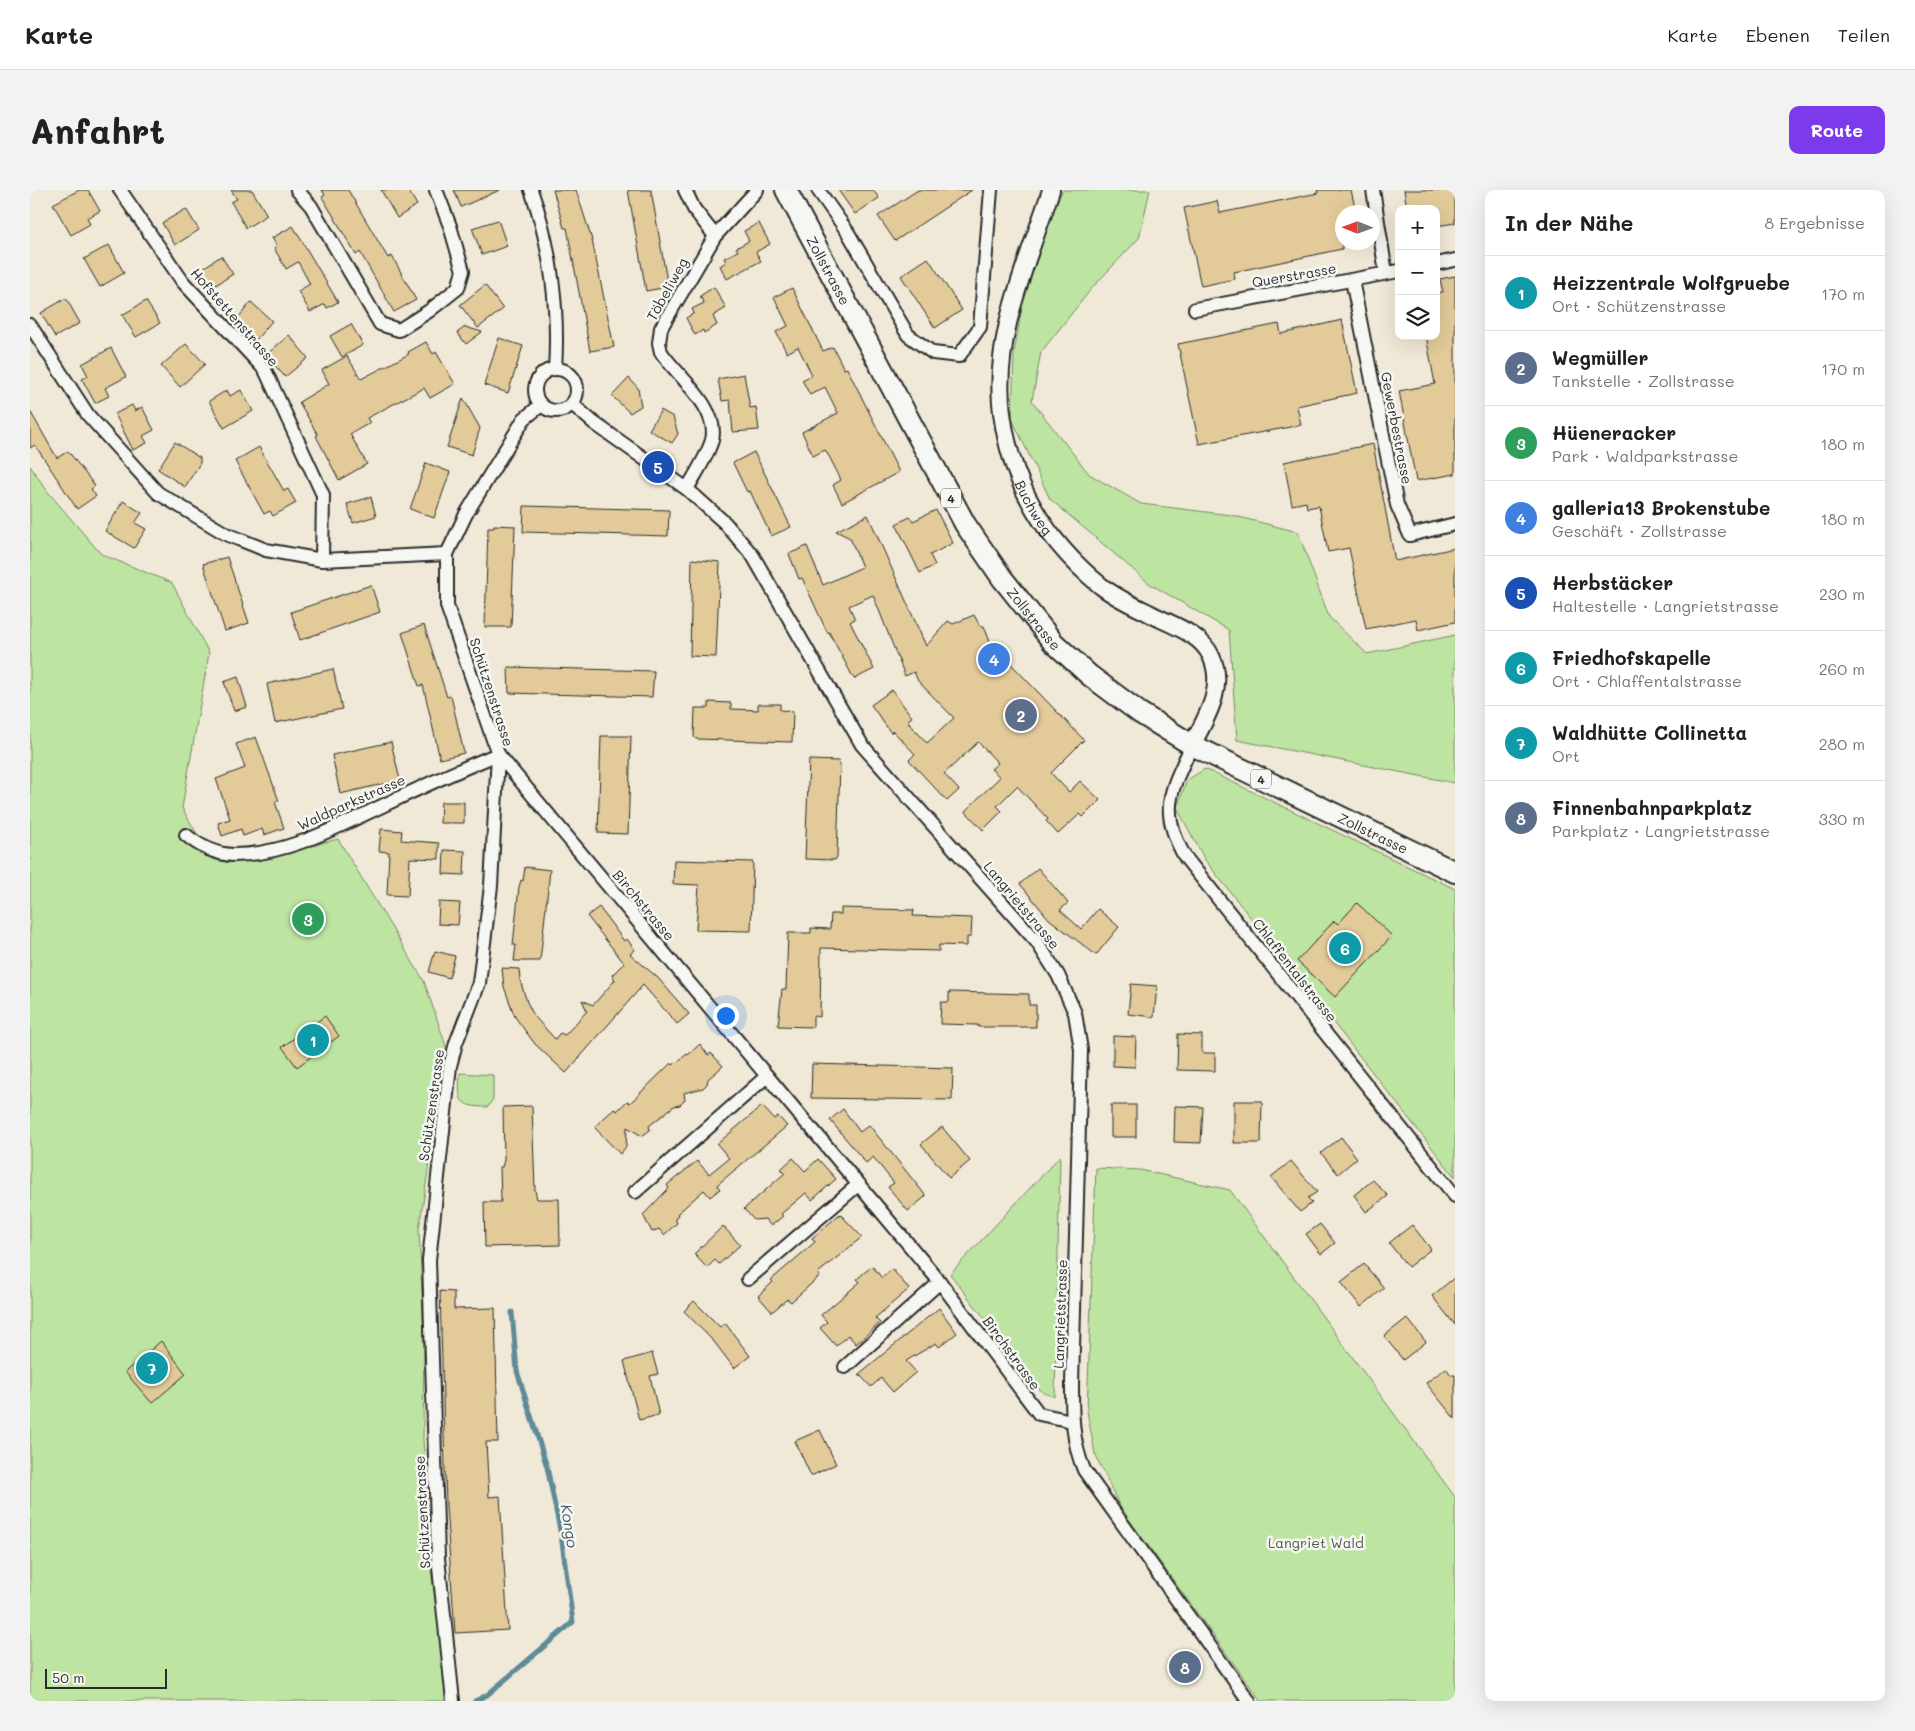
<!DOCTYPE html>
<html lang="de">
<head>
<meta charset="utf-8">
<style>
  :root { --surface:#fff; --page:#f2f2f2; --text:#202124; --muted:#757577; --line:#e0e0e0; --accent:#7c3aed }
  body { margin:0; font-family:Mali,sans-serif; background:var(--page); color:var(--text) }
  .controls { position:absolute; right:15px; top:15px; display:grid; overflow:hidden; border-radius:10px; box-shadow:0 5px 20px #0002 }
  .controls button { width:45px; height:45px; display:grid; place-items:center; padding:0; border:0; border-bottom:1px solid var(--line); background:var(--surface); color:var(--text); font:25px sans-serif }
  .compass { position:absolute; left:1305px; top:15px; width:45px; height:45px; border-radius:50%; background:var(--surface); box-shadow:0 5px 20px #0002; rotate:271deg }
  .scale { position:absolute; left:15px; bottom:12px; width:122px; box-sizing:border-box; padding-left:5px; border:2px solid #2b2b2b; border-top:0; font-size:14px; line-height:18px; white-space:nowrap; color:#2b2b2b; -webkit-text-stroke:4px #f6f6f2; paint-order:stroke }
  .you { position:absolute; left:695px; top:825px; width:18px; height:18px; margin:-12px; border:4px solid #fff; border-radius:50%; background:#1a73e8; box-shadow:0 0 0 8px #1a73e833 }
  .badge { display:grid; place-items:center; width:32px; height:32px; border-radius:50%; background:var(--accent); color:#fff; font-size:16px; font-weight:700 }
  .pin { position:absolute; translate:-50% -50%; border:2px solid #fff; box-shadow:0 1px 5px #0006 }
  .list { margin:0; padding:0; list-style:none }
  h2 { display:flex; justify-content:space-between; align-items:center; height:65px; margin:0; padding:0 20px; font-size:21px }
  h2 small { font-size:16px; font-weight:400; color:var(--muted) }
  .list li { display:grid; grid-template-columns:32px 1fr auto; gap:15px; align-items:center; box-sizing:border-box; height:75px; padding:0 20px; border-top:1px solid var(--line) }
  .list b { display:block; font-size:19px; white-space:nowrap }
  .list p { margin:0; font-size:16px; white-space:nowrap; color:var(--muted) }
  .list em { font-size:16px; font-style:normal; color:var(--muted) }
  .icon { flex:none; width:28px; height:28px; fill:none; stroke:currentColor; stroke-width:2; stroke-linecap:round; stroke-linejoin:round }
  .map { position:relative; flex:none; width:1425px; height:1511px; overflow:hidden; border-radius:10px }
  header { display:flex; align-items:center; gap:30px; box-sizing:border-box; height:70px; padding:0 25px; background:var(--surface); border-bottom:1px solid var(--line) }
  header strong { font-size:24px }
  nav { display:flex; gap:28px; margin-inline-start:auto; font-size:18px }
  .intro { display:flex; align-items:center; justify-content:space-between; box-sizing:border-box; height:120px; padding:0 30px }
  h1 { margin:0; font-size:35px }
  .button { padding:12px 22px; border-radius:10px; background:var(--accent); color:#fff; font-size:18px; font-weight:700 }
  main { display:flex; gap:30px; padding:0 30px }
  aside { flex:1; background:var(--surface); border-radius:10px; box-shadow:0 5px 20px #0002 }
  .map>svg:first-child { display:block }
  .green { fill:#bde5a1; stroke:#748866 }
  .lines { fill:none; stroke-linecap:round; stroke-linejoin:round }
  .stream { stroke:#5e8a98; stroke-width:5 }
  .building { fill:#e2ca99; stroke:#2b2b2b }
  .minor-casing { stroke:#2b2b2b; stroke-width:16 }
  .tertiary-casing { stroke:#2b2b2b; stroke-width:20 }
  .primary-casing { stroke:#2b2b2b; stroke-width:24 }
  .minor { stroke:#f6f6f2; stroke-width:12 }
  .tertiary { stroke:#f6f6f2; stroke-width:16 }
  .primary { stroke:#f6f6f2; stroke-width:20 }
  .labels { text-anchor:middle; dominant-baseline:central; stroke-width:5; stroke-linejoin:round; paint-order:stroke }
  .shield { fill:#f6f6f2; stroke:#686867; stroke-width:1 }
  .shield-label { font-size:12px; font-weight:bold; fill:#2b2b2b }
  .street-label { font-size:14px; fill:#2b2b2b; stroke:#f6f6f2 }
  .park-label { font-size:14px; fill:#505a48; stroke:#f6f6f2 }
  .water-label { font-size:15px; font-style:italic; fill:#445b62; stroke:#f6f6f2 }
</style>
</head>
<body>
<header>
<strong>Karte</strong>
<nav><a>Karte</a><a>Ebenen</a><a>Teilen</a></nav>
</header>
<div class="intro"><h1>Anfahrt</h1><a class="button">Route</a></div>
<main>
<div class="map">
<svg width="1425" height="1511" viewBox="0 0 1425 1511">
  <rect width="100%" height="100%" fill="#f0e9d7"/>
  <filter id="ink" filterUnits="userSpaceOnUse"><feTurbulence type="fractalNoise" baseFrequency=".02" numOctaves="2"/><feDisplacementMap in="SourceGraphic" scale="10" xChannelSelector="R" yChannelSelector="G"/><feConvolveMatrix kernelMatrix="1 2 1 2 8 2 1 2 1" color-interpolation-filters="sRGB"/></filter>
  <g filter="url(#ink)">
    <g class="green">
      <polygon points="1033,0 1120,0 1109,48 1062,98 1011,162 1002,211 1059,284 1111,314 1201,325 1268,342 1299,427 1337,464 1425,445 1425,593 1207,550 1199,440 1120,394 1020,309 982,229 984,164 998,81 1011,42"/>
      <polygon points="0,276 18,302 71,364 142,393 179,463 152,618 181,668 227,670 308,649 394,791 417,859 389,1039 394,1148 393,1249 402,1387 419,1511 0,1511"/>
      <polygon points="1175,579 1425,699 1425,987 1175,670 1147,618 1157,590"/>
      <path d="M430 883 463 885V909L458 917C428 917 428 911 430 883Z"/>
      <polygon points="1030,966 1025,1207 1012,1202 920,1084"/>
      <polygon points="1066,978 1110,980 1200,1000 1425,1307 1425,1511 1231,1511 1090,1317 1065,1264 1057,1221"/>
    </g>
    <g class="lines">
      <polyline class="stream" points="445,1511 457,1505 543,1432 531,1345 517,1277 487,1181 482,1122"/>
    </g>
    <g class="building">
      <polygon points="49,0 58,0 70,21 57,28 60,34 41,45 23,14"/>
      <polygon points="201,0 222,0 237,25 216,38 201,12 207,9"/>
      <polygon points="292,0 318,0 358,68 362,66 386,110 364,122 330,62 326,65 304,27 292,7 295,5"/>
      <polygon points="351,0 378,0 387,15 367,28"/>
      <polygon points="424,0 470,0 431,17"/>
      <polygon points="523,0 546,0 562,50 584,157 560,161 537,38 534,38"/>
      <polygon points="598,0 621,0 638,97 616,101"/>
      <polygon points="808,0 843,0 849,8 825,24"/>
      <polygon points="888,0 942,0 865,51 848,26"/>
      <polygon points="1287,0 1321,0 1326,22 1312,22 1312,59 1204,82 1205,89 1171,96 1154,18 1187,11 1190,23 1288,3"/>
      <polygon points="1374,0 1425,0 1425,33 1406,36 1406,19 1377,19"/>
      <polygon points="156,19 169,40 145,55 132,33"/>
      <polygon points="468,30 477,56 452,65 442,38"/>
      <polygon points="729,33 740,54 726,62 731,71 697,89 690,76 696,72 694,68 708,61 706,58 719,51 714,41"/>
      <polygon points="263,36 308,112 297,118 295,114 280,122 268,101 280,94 268,72 256,79 244,58 247,56 242,48"/>
      <polygon points="79,55 94,83 70,97 54,69"/>
      <polygon points="191,66 203,84 178,100 167,82"/>
      <polygon points="898,68 932,120 905,138 871,86"/>
      <polygon points="1425,86 1425,284 1386,291 1369,201 1405,194 1396,146 1406,146 1406,103 1413,102 1410,89"/>
      <polygon points="455,95 473,119 448,138 430,115"/>
      <polygon points="684,97 696,118 683,126 687,135 674,143 673,140 665,145 656,128 664,123 662,119 674,113 670,106"/>
      <polygon points="762,98 793,161 803,157 814,179 817,178 869,282 812,313 803,295 811,290 800,268 795,260 783,266 772,242 808,223 795,197 780,205 772,190 782,185 768,157 757,163 746,142 758,136 744,107"/>
      <polygon points="36,108 50,133 25,147 11,123"/>
      <polygon points="116,111 130,133 106,147 92,125"/>
      <polygon points="221,112 242,131 225,151 204,133"/>
      <polygon points="1312,130 1327,203 1267,216 1271,235 1169,254 1148,154 1249,134 1251,144"/>
      <polygon points="321,134 333,155 312,167 300,146"/>
      <polygon points="435,137 452,142 436,154 427,143"/>
      <polygon points="259,145 278,168 255,187 236,165"/>
      <polygon points="469,148 493,156 478,203 454,195"/>
      <polygon points="396,152 403,164 406,162 425,194 400,208 394,198 337,228 340,233 320,244 337,274 309,290 286,246 288,245 269,212 299,194 292,180 317,166 331,189 379,164 378,162"/>
      <polygon points="156,154 175,174 150,197 131,176"/>
      <polygon points="81,158 96,187 75,198 79,206 65,213 52,189 58,186 52,174"/>
      <polygon points="714,184 720,218 726,217 729,240 703,242 700,210 692,211 688,189"/>
      <polygon points="599,188 608,198 611,216 600,223 582,206"/>
      <polygon points="197,200 200,206 211,200 223,221 194,238 179,211"/>
      <polygon points="433,208 450,238 442,265 417,257"/>
      <polygon points="102,215 105,221 112,217 124,240 113,246 117,253 103,260 85,224"/>
      <polygon points="631,220 643,227 648,244 642,253 619,240"/>
      <polygon points="0,221 27,268 38,261 65,296 61,299 66,306 47,319 5,255 0,258"/>
      <polygon points="145,252 170,268 170,273 155,297 128,279"/>
      <polygon points="1343,254 1365,371 1425,358 1425,432 1388,440 1386,429 1336,439 1319,358 1298,362 1289,316 1277,318 1276,312 1262,315 1254,272"/>
      <polygon points="229,257 254,301 258,299 266,313 243,326 240,321 234,324 205,271"/>
      <polygon points="724,262 761,337 741,346 720,301 717,302 703,273"/>
      <polygon points="396,273 420,282 404,328 380,319"/>
      <polygon points="341,307 346,326 323,333 317,314"/>
      <polygon points="93,311 112,323 105,333 116,339 104,358 75,341"/>
      <polygon points="494,316 639,320 638,346 493,342"/>
      <polygon points="906,320 923,353 900,365 905,375 890,383 866,334 880,327 883,331"/>
      <polygon points="838,325 896,456 918,431 923,434 944,425 950,436 954,436 960,452 1054,550 1021,583 1039,602 1050,591 1070,610 1053,627 1050,624 1028,644 1016,631 1018,629 987,596 967,616 972,621 953,640 935,621 970,587 961,579 968,573 948,552 914,584 929,600 917,611 879,570 885,564 863,541 861,543 841,515 862,500 882,527 877,531 897,553 924,528 888,491 884,482 875,486 843,405 819,416 825,429 820,432 844,479 824,489 799,442 797,442 772,388 769,389 759,364 777,356 793,395 832,377 820,348 806,341"/>
      <polygon points="464,335 485,336 481,437 455,437 458,338 464,338"/>
      <polygon points="197,367 219,433 195,441 173,374"/>
      <polygon points="662,369 690,372 686,467 660,466"/>
      <polygon points="341,395 350,422 270,450 261,422"/>
      <polygon points="394,435 417,507 421,506 434,563 410,569 393,495 389,496 372,443"/>
      <polygon points="478,477 624,481 622,507 479,503"/>
      <polygon points="303,479 312,519 245,533 237,494"/>
      <polygon points="208,487 217,517 204,521 194,492"/>
      <polygon points="679,512 701,513 701,519 728,520 728,514 750,514 750,520 763,521 762,552 666,549 664,547 665,518 679,518"/>
      <polygon points="571,546 601,546 598,644 568,643"/>
      <polygon points="226,547 249,611 245,612 254,638 234,645 232,639 213,646 211,639 192,646 188,633 200,629 186,589 215,578 206,554"/>
      <polygon points="361,552 370,590 310,604 302,565"/>
      <polygon points="779,570 809,571 810,574 807,667 805,670 775,669"/>
      <polygon points="411,612 434,612 434,633 410,633"/>
      <polygon points="351,639 372,641 371,650 409,653 409,669 380,668 378,706 357,705 359,662 349,661"/>
      <polygon points="414,660 435,661 434,685 413,684"/>
      <polygon points="644,670 723,672 721,741 666,740 669,695 643,694"/>
      <polygon points="495,677 520,680 510,771 484,771 486,755 483,755 489,697 491,690 493,691"/>
      <polygon points="1008,678 1038,713 1030,720 1051,739 1068,719 1089,737 1066,765 1019,729 990,694"/>
      <polygon points="409,712 430,713 428,735 408,734"/>
      <polygon points="1327,713 1362,746 1305,807 1267,771 1304,731 1308,734"/>
      <polygon points="569,717 594,751 597,749 605,760 600,764 628,788 659,824 647,834 613,795 536,883 505,854 485,827 474,797 472,778 489,779 490,790 497,812 504,826 525,849 530,843 535,845 557,821 552,810 563,815 585,790 582,785 594,773 557,726"/>
      <polygon points="811,718 884,720 883,726 942,728 941,747 937,747 937,756 909,755 909,761 791,758 790,827 783,826 783,837 748,836 752,799 756,799 758,743 781,743 781,738 800,739 801,724 811,724"/>
      <polygon points="405,761 425,766 419,788 399,782"/>
      <polygon points="1101,794 1127,796 1124,827 1098,824"/>
      <polygon points="919,802 999,804 999,815 1006,815 1006,837 948,837 948,835 910,834 911,812 919,812"/>
      <polygon points="295,826 309,846 267,877 252,857"/>
      <polygon points="1148,844 1172,845 1172,863 1185,863 1185,881 1147,880"/>
      <polygon points="1083,846 1106,847 1105,877 1083,876"/>
      <polygon points="670,854 678,865 681,863 693,876 678,889 677,894 673,898 654,903 655,910 650,915 644,916 619,936 620,940 612,946 597,937 596,957 590,964 564,937 584,919 587,921 597,911 600,913 641,873 643,875 657,864 658,865"/>
      <polygon points="782,874 923,878 922,910 781,908"/>
      <polygon points="1204,911 1232,911 1231,953 1204,953"/>
      <rect x="1081" y="915" width="25" height="32"/>
      <polygon points="502,916 505,1000 507,1009 529,1009 530,1055 455,1057 454,1012 471,1012 470,977 472,977 474,970 473,917"/>
      <polygon points="732,916 744,929 748,926 757,936 687,995 690,999 680,1007 674,1000 647,1024 648,1025 645,1029 647,1033 634,1045 629,1039 622,1042 613,1025 639,998 637,995 667,971 679,984 699,968 687,954"/>
      <polygon points="1145,916 1173,917 1171,953 1144,952"/>
      <polygon points="813,919 830,942 839,935 896,1006 878,1021 858,997 864,993 843,967 836,973 800,930"/>
      <polygon points="912,937 940,971 919,988 891,954"/>
      <polygon points="1311,947 1327,968 1308,984 1291,963"/>
      <polygon points="763,968 775,981 788,969 806,989 782,1010 776,1003 751,1024 753,1026 741,1036 735,1029 724,1030 714,1019 755,983 751,979"/>
      <polygon points="1261,971 1287,1002 1278,1008 1282,1013 1270,1022 1241,987"/>
      <polygon points="1343,990 1358,1006 1336,1022 1324,1005"/>
      <polygon points="810,1024 832,1047 788,1083 790,1086 761,1112 757,1109 742,1122 728,1106 743,1092 741,1090 785,1052 782,1048"/>
      <polygon points="1290,1034 1305,1053 1291,1064 1276,1044"/>
      <polygon points="1382,1035 1401,1059 1378,1077 1359,1053"/>
      <polygon points="693,1036 710,1055 689,1074 685,1070 677,1078 664,1064"/>
      <polygon points="1334,1074 1354,1098 1331,1117 1311,1092"/>
      <polygon points="842,1076 852,1088 862,1079 879,1099 845,1128 850,1133 826,1154 818,1145 806,1156 790,1138 797,1132 791,1125 830,1092 827,1089"/>
      <polygon points="1425,1087 1425,1135 1402,1106"/>
      <polygon points="410,1101 424,1102 424,1119 465,1118 468,1252 456,1252 459,1307 470,1306 478,1440 425,1443 416,1316"/>
      <polygon points="664,1111 690,1137 695,1133 720,1166 704,1178 685,1153 654,1121"/>
      <polygon points="909,1118 927,1143 909,1157 906,1153 876,1171 886,1182 863,1202 851,1188 841,1197 829,1184"/>
      <polygon points="1377,1128 1396,1152 1373,1170 1354,1146"/>
      <polygon points="131,1151 156,1184 122,1213 95,1182"/>
      <polygon points="622,1163 628,1184 620,1186 629,1225 609,1230 594,1171"/>
      <polygon points="1416,1178 1421,1185 1425,1185 1425,1229 1396,1193"/>
      <polygon points="790,1240 806,1274 781,1286 765,1251"/>
    </g>
    <g class="lines">
      <g class="minor-casing">
        <g id="minor">
          <polyline points="267,0 281,16 350,134 369,140 399,121 428,98 433,81 420,36 406,0"/>
          <path d="M501 0C521 55 529 120 525 179"/>
          <polyline points="655,0 664,19 685,46"/>
          <polyline points="788,0 817,41 878,145 903,163 929,166 950,137 961,0"/>
          <polyline points="1343,0 1356,83"/>
          <polyline points="1406,74 1425,70"/>
          <polyline points="1322,90 1367,315 1380,345 1425,334"/>
          <polyline points="1165,119 1369,81"/>
          <polyline points="0,135 58,225 128,303 196,344 236,360 292,370 293,305 235,180 153,92 90,0"/>
          <circle cx="526" cy="200" r="21"/>
          <path d="M542 214 564 233 657 299 695 333 723 366 832 555 1007 752 1028 785 1045 823 1051 860 1042 1194C1042 1224 1042 1252 1054 1280L1219 1511"/>
          <path d="M657 299C666 283 677 267 682 250 690 218 646 185 631 162L629 153 631 138 685 46 727 0"/>
          <polyline points="292,370 417,364"/>
          <path d="M1162 555C1141 600 1128 620 1155 667L1425 1006"/>
          <polyline points="468,564 778,935"/>
          <path d="M156 645C169 656 187 665 204 665 257 665 307 637 354 615 391 597 429 580 468 564"/>
          <polyline points="783,940 910,1092 1009,1224 1042,1231"/>
          <polyline points="605,1002 737,886"/>
          <polyline points="718,1089 829,994"/>
          <polyline points="815,1177 910,1092"/>
          <polyline points="423,1511 408,1368 399,1070 420,876 426,853 449,793 461,696 468,564 417,416 417,364 436,324 494,229 511,215"/>
        </g>
      </g>
      <g class="tertiary-casing">
        <g id="tertiary">
          <path id="s1" d="M1021 0C998 72 962 146 972 223 981 295 1016 351 1071 396 1084 406 1102 415 1117 422 1138 434 1170 442 1181 466 1196 497 1176 528 1162 555"/>
        </g>
      </g>
      <g class="primary-casing">
        <g id="primary">
          <path id="s2" d="M756 0 935 334 972 388 1023 452 1059 485 1110 523 1162 555 1425 682"/>
        </g>
      </g>
      <use href="#minor" class="minor"/>
      <use href="#tertiary" class="tertiary"/>
      <use href="#primary" class="primary"/>
    </g>
  </g>
  <g class="labels">
    <g class="shield">
      <rect x="911" y="298.5" width="20" height="19" rx="4"/>
      <rect x="1221" y="579.5" width="20" height="19" rx="4"/>
    </g>
    <g class="shield-label">
      <text x="921" y="308">4</text>
      <text x="1231" y="589">4</text>
    </g>
    <g class="street-label">
      <text stroke="none"><textPath href="#s2" startOffset="91">Zollstrasse</textPath></text>
      <text transform="translate(1264 85) rotate(-10)">Querstrasse</text>
      <text transform="translate(637 99) rotate(-61)">Töbeliweg</text>
      <text transform="translate(205 127) rotate(49)">Hofstettenstrasse</text>
      <text transform="translate(1367 238) rotate(79)">Gewerbestrasse</text>
      <text stroke="none"><textPath href="#s1" startOffset="331">Buchweg</textPath></text>
      <text stroke="none"><textPath href="#s2" startOffset="496">Zollstrasse</textPath></text>
      <text transform="translate(462 502) rotate(72)">Schützenstrasse</text>
      <text transform="translate(321 612) rotate(-24)">Waldparkstrasse</text>
      <text stroke="none"><textPath href="#s2" startOffset="901">Zollstrasse</textPath></text>
      <text transform="translate(614 715) rotate(50)">Birchstrasse</text>
      <text transform="translate(992 715) rotate(50)">Langrietstrasse</text>
      <text transform="translate(1265 780) rotate(52)">Chlaffentalstrasse</text>
      <text transform="translate(401 915) rotate(-82)">Schützenstrasse</text>
      <text transform="translate(1030 1124) rotate(-88)">Langrietstrasse</text>
      <text transform="translate(982 1163) rotate(54)">Birchstrasse</text>
      <text transform="translate(392 1322) rotate(-93)">Schützenstrasse</text>
    </g>
    <g class="park-label">
      <text x="1286" y="1352">Langriet Wald</text>
    </g>
    <g class="water-label">
      <text transform="translate(540 1336) rotate(81)">Kongo</text>
    </g>
  </g>
</svg>
<div class="controls">
<button>+</button>
<button>−</button>
<button><svg class="icon" aria-label="layers" viewBox="0 0 24 24"><path d="M12 4l9 5-9 5-9-5zM3 14l9 5 9-5"/></svg></button>
</div>
<svg class="compass" viewBox="-18 -18 36 36"><path d="M0-13l5 13h-10z" fill="#e53935"/><path d="M0 13l5-13h-10z" fill="#757577"/></svg>
<div class="scale">50 m</div>
<div class="you"></div>
<div class="pin badge" style="left:283px;top:850px;background:#0f9aa8">1</div>
<div class="pin badge" style="left:991px;top:525px;background:#5c6f8a">2</div>
<div class="pin badge" style="left:278px;top:729px;background:#2e9e5b">3</div>
<div class="pin badge" style="left:964px;top:469px;background:#3f7fe0">4</div>
<div class="pin badge" style="left:628px;top:277px;background:#1a4fb4">5</div>
<div class="pin badge" style="left:1315px;top:758px;background:#0f9aa8">6</div>
<div class="pin badge" style="left:122px;top:1178px;background:#0f9aa8">7</div>
<div class="pin badge" style="left:1155px;top:1477px;background:#5c6f8a">8</div>
</div>
<aside>
<h2>In der Nähe<small>8 Ergebnisse</small></h2>
<ul class="list">
<li><span class="badge" style="background:#0f9aa8">1</span><div><b>Heizzentrale Wolfgruebe</b><p>Ort · Schützenstrasse</p></div><em>170 m</em></li>
<li><span class="badge" style="background:#5c6f8a">2</span><div><b>Wegmüller</b><p>Tankstelle · Zollstrasse</p></div><em>170 m</em></li>
<li><span class="badge" style="background:#2e9e5b">3</span><div><b>Hüeneracker</b><p>Park · Waldparkstrasse</p></div><em>180 m</em></li>
<li><span class="badge" style="background:#3f7fe0">4</span><div><b>galleria13 Brokenstube</b><p>Geschäft · Zollstrasse</p></div><em>180 m</em></li>
<li><span class="badge" style="background:#1a4fb4">5</span><div><b>Herbstäcker</b><p>Haltestelle · Langrietstrasse</p></div><em>230 m</em></li>
<li><span class="badge" style="background:#0f9aa8">6</span><div><b>Friedhofskapelle</b><p>Ort · Chlaffentalstrasse</p></div><em>260 m</em></li>
<li><span class="badge" style="background:#0f9aa8">7</span><div><b>Waldhütte Collinetta</b><p>Ort</p></div><em>280 m</em></li>
<li><span class="badge" style="background:#5c6f8a">8</span><div><b>Finnenbahnparkplatz</b><p>Parkplatz · Langrietstrasse</p></div><em>330 m</em></li>
</ul>
</aside>
</main>
</body>
</html>
